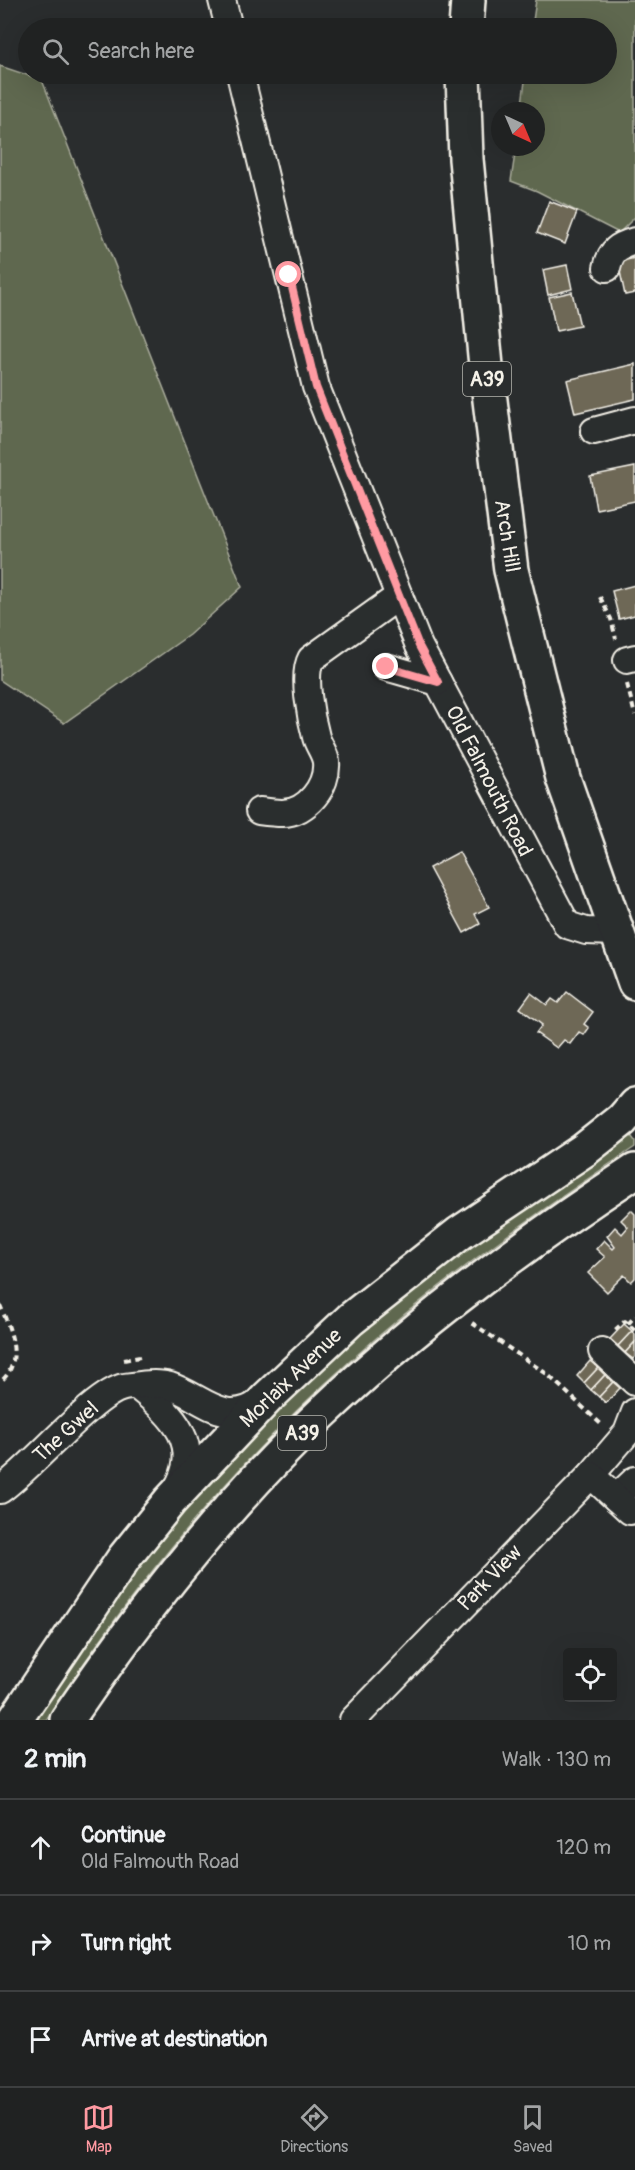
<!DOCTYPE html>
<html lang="en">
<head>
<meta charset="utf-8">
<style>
  :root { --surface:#202222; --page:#2d2f2f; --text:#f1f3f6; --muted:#a2a4a5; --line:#3d3f40; --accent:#ff9aa2 }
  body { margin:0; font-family:Pangolin,sans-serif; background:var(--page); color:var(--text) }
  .controls { position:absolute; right:18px; bottom:18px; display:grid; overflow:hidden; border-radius:6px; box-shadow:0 6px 24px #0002 }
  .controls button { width:54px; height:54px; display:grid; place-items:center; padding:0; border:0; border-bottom:2px solid var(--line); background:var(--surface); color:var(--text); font:30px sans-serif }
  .compass { position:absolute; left:491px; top:102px; width:54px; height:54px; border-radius:50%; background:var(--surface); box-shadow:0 6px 24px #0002; rotate:136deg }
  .stop { position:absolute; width:18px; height:18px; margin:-14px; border:4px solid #ff9aa2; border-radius:50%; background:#fff }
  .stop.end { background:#ff9aa2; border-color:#fff; box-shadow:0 2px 6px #0008 }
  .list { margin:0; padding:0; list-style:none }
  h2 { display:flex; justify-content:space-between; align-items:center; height:78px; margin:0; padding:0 24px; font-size:26px }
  h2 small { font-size:20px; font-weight:400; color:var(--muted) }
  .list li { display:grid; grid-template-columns:39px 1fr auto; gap:18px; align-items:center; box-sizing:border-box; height:96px; padding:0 24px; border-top:2px solid var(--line) }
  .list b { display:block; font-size:22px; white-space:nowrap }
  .list p { margin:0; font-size:20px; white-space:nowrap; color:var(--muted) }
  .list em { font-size:20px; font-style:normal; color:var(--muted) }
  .icon { flex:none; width:33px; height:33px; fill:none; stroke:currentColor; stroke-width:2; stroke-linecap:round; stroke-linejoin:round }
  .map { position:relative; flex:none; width:635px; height:1720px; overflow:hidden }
  .search { position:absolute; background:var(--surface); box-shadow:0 6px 24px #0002; left:18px; right:18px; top:18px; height:66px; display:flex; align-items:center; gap:15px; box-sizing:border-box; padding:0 21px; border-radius:33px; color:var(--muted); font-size:22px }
  .sheet { height:366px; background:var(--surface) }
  nav { display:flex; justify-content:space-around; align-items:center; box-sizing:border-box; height:84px; border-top:2px solid var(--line); background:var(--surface); font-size:16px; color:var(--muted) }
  nav a { display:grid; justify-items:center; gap:3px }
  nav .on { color:var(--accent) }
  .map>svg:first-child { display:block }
  .green { fill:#5f684f; stroke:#aaac9c; stroke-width:1.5 }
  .building { fill:#6e6757; stroke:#f4f1e8; stroke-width:1.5 }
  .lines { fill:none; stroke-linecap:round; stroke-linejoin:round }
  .minor-casing { stroke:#f4f1e8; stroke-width:30 }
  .highway-casing { stroke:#f4f1e8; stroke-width:38 }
  .path { stroke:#f4f1e8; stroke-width:4; stroke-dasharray:6 4.5; stroke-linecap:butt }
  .minor { stroke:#2a2d2e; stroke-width:26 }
  .highway { stroke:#2a2d2e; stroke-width:33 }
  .route { stroke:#ff9aa2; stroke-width:8 }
  .labels { text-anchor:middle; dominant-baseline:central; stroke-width:4.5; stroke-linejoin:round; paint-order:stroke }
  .shield { fill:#2a2d2e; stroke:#b7b6b0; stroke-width:1.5 }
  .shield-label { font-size:20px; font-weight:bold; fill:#f4f1e8 }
  .street-label { font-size:21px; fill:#f4f1e8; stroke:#2a2d2e }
</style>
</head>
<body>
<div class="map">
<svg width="635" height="1720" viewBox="0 0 635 1720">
  <rect width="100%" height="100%" fill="#2a2d2e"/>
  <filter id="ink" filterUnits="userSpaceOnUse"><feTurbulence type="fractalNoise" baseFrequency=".0167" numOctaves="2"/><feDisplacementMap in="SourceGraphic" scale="12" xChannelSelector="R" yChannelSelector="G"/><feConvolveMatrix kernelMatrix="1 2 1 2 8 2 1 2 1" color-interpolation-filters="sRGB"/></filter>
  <g filter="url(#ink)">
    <g class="green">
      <polygon points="536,0 635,0 635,217 619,233 537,191 511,181 516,147 536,147 536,111 521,111 526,74 606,74 606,28 532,28"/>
      <polygon points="0,66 42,80 242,587 189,635 64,723 0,680"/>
      <path d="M629 1133 635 1141V1147C536 1213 438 1282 349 1362 232 1466 131 1588 46 1720H28L161 1535 265 1421 325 1364 436 1269Z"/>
    </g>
    <g class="building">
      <polygon points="549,201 577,212 565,244 537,233"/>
      <polygon points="635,258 635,293 625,295 618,262"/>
      <polygon points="567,265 572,289 548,295 543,270"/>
      <polygon points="572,292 580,326 556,331 549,297"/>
      <polygon points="635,364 635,399 575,413 567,380"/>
      <polygon points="635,467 635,501 596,509 590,476"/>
      <polygon points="635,585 635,615 619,619 612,591"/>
      <polygon points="459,852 489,907 475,914 480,924 464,933 429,868"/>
      <polygon points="567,992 593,1012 584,1024 589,1028 584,1035 579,1032 570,1044 564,1040 557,1048 536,1033 542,1025 520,1008 531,993 547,1005 552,999 558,1003"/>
      <polygon points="631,1210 635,1214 635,1278 631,1282 624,1275 607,1292 588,1273 605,1257 596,1249 604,1240 613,1249 615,1247 607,1236 615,1227 622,1234 628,1227 621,1220"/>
      <polygon points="624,1324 632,1331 618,1346 610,1339"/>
      <polygon points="632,1331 635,1334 635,1342 625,1353 618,1346"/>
      <polygon points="635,1342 635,1357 633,1359 625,1353"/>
      <polygon points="590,1361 598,1368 584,1383 577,1376"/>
      <polygon points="598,1368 605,1375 591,1390 584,1383"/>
      <polygon points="605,1375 613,1382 599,1397 591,1390"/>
      <polygon points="613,1382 620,1388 606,1403 599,1397"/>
    </g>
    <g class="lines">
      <g class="minor-casing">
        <g id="minor">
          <polyline points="222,0 229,28"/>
          <polyline points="240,74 316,387 419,646 567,925 586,931 616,932"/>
          <path d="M607 268C611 250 618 246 635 241"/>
          <polyline points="594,431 635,420"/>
          <polyline points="627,660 635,658"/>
          <polyline points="386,667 438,682"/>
          <path d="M259 811C267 812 275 813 282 813 307 813 328 786 326 762 325 753 318 745 316 737 311 719 302 675 311 659L399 596"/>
          <polyline points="602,1351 635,1382"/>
          <path d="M138 1387C173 1415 204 1445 176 1490"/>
          <polyline points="591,1475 627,1433 635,1412"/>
          <path d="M0 1490C31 1469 94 1393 124 1387 138 1385 157 1382 170 1386 205 1398 223 1428 263 1401"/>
          <polyline points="616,1498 635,1480"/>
          <polyline points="353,1720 591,1475 630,1511"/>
        </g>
      </g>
      <g class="highway-casing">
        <g id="highway">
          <polyline points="466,28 468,0"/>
          <polyline points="463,74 466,159 487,376 511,570 563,778 635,983"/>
          <polyline points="15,1720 124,1558 170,1501 268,1397 351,1319 460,1233 584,1150 622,1120 635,1105"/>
          <path d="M67 1720C142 1610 225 1504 322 1413 418 1322 525 1243 635 1171"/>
        </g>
      </g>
      <g class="path">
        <polyline points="600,597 611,619 616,639"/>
        <polyline points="627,684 635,715"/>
        <path d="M0 1305C10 1329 25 1362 0 1382"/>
        <polyline points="472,1323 547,1374 602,1425"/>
        <polyline points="628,1324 635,1316"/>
        <polyline points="615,1330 625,1321 635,1330"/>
        <polyline points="124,1360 140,1357"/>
      </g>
      <use href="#minor" class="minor"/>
      <use href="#highway" class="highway"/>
    </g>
  </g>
  <g class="lines" filter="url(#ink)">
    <polyline class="route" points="289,275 316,387 419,646 438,682 386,667"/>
  </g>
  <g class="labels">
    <g class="shield">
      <rect x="463" y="362" width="48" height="34" rx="4.5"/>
      <rect x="278" y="1416" width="48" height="34" rx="4.5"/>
    </g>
    <g class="shield-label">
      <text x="487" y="379">A39</text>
      <text x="302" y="1433">A39</text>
    </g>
    <g class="street-label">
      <text transform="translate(507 536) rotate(81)">Arch Hill</text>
      <text transform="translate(489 781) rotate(63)">Old Falmouth Road</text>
      <text transform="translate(291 1378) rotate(-44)">Morlaix Avenue</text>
      <text transform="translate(66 1432) rotate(-42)">The Gwel</text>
      <text transform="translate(490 1578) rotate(-46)">Park View</text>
    </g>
  </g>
</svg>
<div class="controls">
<button><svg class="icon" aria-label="locate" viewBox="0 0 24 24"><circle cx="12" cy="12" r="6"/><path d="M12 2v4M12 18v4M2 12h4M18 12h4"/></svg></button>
</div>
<svg class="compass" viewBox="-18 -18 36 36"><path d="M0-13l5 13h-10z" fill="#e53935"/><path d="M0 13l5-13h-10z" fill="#a2a4a5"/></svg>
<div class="stop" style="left:289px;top:275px"></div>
<div class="stop end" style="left:386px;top:667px"></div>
<div class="search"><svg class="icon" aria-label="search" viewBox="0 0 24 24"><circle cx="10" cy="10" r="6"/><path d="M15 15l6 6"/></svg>Search here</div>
</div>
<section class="sheet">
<h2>2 min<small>Walk · 130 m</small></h2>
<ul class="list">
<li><svg class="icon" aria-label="ahead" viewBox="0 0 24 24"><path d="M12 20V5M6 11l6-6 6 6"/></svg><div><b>Continue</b><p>Old Falmouth Road</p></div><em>120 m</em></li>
<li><svg class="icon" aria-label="right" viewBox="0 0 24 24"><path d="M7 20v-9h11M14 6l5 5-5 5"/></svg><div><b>Turn right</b></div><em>10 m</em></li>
<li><svg class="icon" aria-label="arrive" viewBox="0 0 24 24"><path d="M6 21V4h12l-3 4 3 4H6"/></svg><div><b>Arrive at destination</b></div></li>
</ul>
</section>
<nav>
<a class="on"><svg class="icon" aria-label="map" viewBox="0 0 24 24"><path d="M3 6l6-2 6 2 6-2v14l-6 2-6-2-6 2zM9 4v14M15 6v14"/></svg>Map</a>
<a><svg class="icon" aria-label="directions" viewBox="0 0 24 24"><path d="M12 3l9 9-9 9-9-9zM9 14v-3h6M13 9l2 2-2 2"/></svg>Directions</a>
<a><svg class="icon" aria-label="saved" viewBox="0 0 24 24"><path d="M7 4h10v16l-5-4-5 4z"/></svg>Saved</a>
</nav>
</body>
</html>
